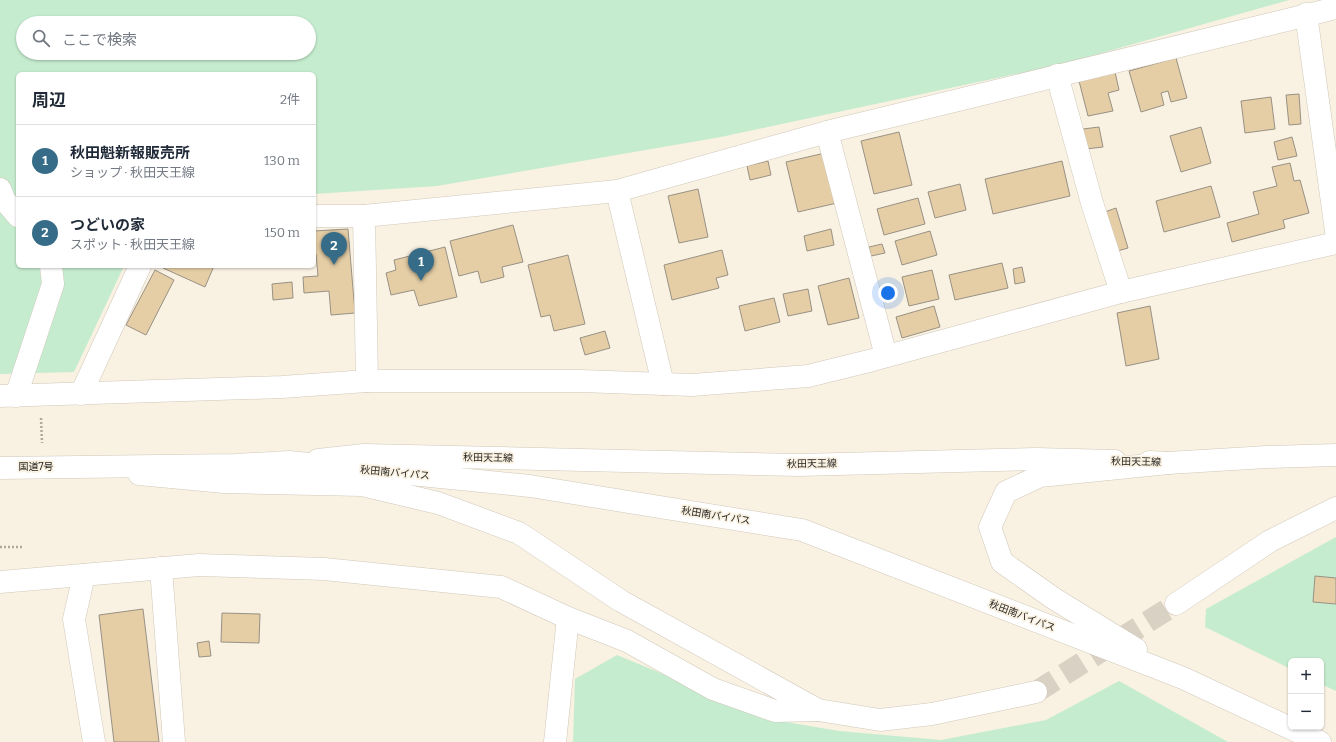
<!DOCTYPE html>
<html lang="ja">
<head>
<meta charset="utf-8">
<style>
  :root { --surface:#fff; --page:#f6f6f7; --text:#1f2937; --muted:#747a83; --line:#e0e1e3; --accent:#366c87 }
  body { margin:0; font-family:Bitter,"Noto Sans JP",serif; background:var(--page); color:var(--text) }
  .controls { position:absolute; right:12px; bottom:12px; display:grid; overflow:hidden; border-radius:6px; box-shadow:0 1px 3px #0004 }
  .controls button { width:36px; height:36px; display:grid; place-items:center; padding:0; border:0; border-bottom:1px solid var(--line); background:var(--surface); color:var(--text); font:20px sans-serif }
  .you { position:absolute; left:888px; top:293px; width:14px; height:14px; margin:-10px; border:3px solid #fff; border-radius:50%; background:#1a73e8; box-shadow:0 0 0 6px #1a73e833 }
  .badge { display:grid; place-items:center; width:26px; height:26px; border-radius:50%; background:var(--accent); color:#fff; font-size:13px; font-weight:700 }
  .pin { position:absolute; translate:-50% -33px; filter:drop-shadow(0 1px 2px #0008) }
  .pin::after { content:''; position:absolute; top:21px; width:14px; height:12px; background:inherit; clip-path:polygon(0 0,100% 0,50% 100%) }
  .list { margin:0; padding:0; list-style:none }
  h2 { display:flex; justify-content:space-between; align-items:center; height:52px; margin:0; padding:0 16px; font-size:17px }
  h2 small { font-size:13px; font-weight:400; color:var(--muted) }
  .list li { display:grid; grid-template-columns:26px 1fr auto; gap:12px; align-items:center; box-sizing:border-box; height:72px; padding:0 16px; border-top:1px solid var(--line) }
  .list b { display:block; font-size:15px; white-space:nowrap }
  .list p { margin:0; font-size:13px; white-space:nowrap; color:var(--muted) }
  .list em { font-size:13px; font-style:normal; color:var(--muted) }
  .icon { flex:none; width:22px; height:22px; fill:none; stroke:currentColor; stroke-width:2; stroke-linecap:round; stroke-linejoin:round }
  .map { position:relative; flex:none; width:1336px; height:742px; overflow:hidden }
  .search { position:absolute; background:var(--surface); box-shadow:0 1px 3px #0004; left:16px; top:16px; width:300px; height:44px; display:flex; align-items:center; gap:10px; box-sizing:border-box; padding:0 14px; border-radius:22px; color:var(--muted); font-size:15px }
  .panel { position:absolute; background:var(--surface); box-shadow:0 1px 3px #0004; left:16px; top:72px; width:300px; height:196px; border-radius:6px }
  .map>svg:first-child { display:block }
  .green { fill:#c5ecce; fill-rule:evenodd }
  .building { fill:#e5cea6; stroke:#989184 }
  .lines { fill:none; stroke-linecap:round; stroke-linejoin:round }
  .major-tunnel { stroke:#d8d1c4; stroke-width:22; stroke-dasharray:22 11; stroke-linecap:butt }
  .minor-casing { stroke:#d0c8ba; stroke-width:23 }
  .major-casing { stroke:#d0c8ba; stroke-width:23 }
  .highway-casing { stroke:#d0c8ba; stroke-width:23 }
  .path { stroke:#b0a99e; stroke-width:2.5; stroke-dasharray:2 2; stroke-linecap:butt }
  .minor { stroke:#fff; stroke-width:22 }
  .major { stroke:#fff; stroke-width:22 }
  .highway { stroke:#fff; stroke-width:22 }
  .labels { text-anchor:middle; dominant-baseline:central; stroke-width:3.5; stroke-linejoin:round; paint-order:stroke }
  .street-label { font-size:10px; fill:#201d18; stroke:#f9f1e2 }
</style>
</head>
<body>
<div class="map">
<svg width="1336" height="742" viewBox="0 0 1336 742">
  <rect width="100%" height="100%" fill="#f9f1e2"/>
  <g class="green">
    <path d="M0 0H1289L1063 64 721 137 437 186 314 194V74H18V266H124L74 372 0 374ZM23 23H309V53H23Z"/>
    <polygon points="1336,537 1336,691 1321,684 1321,661 1291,661 1291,669 1205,627 1206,609"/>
    <polygon points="617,655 774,720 839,731 941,740 1046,720 1119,681 1228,742 573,742 575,679"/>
  </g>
  <g class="building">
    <polygon points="1176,58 1187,98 1171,102 1168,91 1161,93 1164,105 1141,112 1129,71"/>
    <polygon points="1115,72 1119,90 1108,93 1113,111 1088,116 1079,81"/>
    <polygon points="1299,94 1301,124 1289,125 1286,95"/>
    <polygon points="1271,97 1275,129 1245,133 1241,101"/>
    <polygon points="1099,127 1103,147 1086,149 1083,129"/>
    <polygon points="1201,127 1211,163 1181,172 1170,136"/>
    <polygon points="899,132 912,185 874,194 861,141"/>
    <polygon points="1292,137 1297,156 1278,160 1274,142"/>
    <polygon points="825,153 837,203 798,212 786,162"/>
    <polygon points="768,161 771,175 750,180 747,166"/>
    <polygon points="1062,161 1070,196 993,214 985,179"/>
    <polygon points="1290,163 1294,181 1300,180 1309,213 1283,220 1285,228 1232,242 1227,223 1259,214 1253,192 1277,186 1272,167"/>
    <polygon points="960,184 966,210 935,218 928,192"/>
    <polygon points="1211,186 1220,217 1164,232 1156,201"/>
    <polygon points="698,189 708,237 679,243 668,196"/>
    <polygon points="918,198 925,224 884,235 877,209"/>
    <polygon points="1116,208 1128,248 1114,252 1102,213"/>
    <polygon points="513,225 523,262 502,267 504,277 481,283 478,271 459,276 450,241"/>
    <polygon points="348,229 355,313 331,315 329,291 304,293 303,277 318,276 316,254 314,254 314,231"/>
    <polygon points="831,229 834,245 807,251 804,236"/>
    <polygon points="930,231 937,255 902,265 895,241"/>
    <polygon points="882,244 885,253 871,256 869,247"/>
    <polygon points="445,247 457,297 419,306 414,290 391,295 386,273 396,270 394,260"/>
    <polygon points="722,250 728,275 716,278 719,288 672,300 664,265"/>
    <polygon points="568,255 585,324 554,331 550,315 541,317 528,265"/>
    <polygon points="1002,263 1008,288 955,300 949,275"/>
    <polygon points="164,266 214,266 205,287 163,268"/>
    <polygon points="1022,267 1025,282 1015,284 1013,269"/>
    <polygon points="155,270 174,280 146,335 126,325"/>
    <polygon points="932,270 939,299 909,306 902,277"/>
    <polygon points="849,278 859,318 828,325 818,286"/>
    <polygon points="292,282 293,298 273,300 272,284"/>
    <polygon points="808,289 812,311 788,316 783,294"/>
    <polygon points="774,298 780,322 745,331 739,306"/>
    <polygon points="934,306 940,327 902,338 896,317"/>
    <polygon points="1150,306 1159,359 1126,366 1117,313"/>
    <polygon points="605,331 610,348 585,355 580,338"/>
    <polygon points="1315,576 1336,578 1336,604 1313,602"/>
    <polygon points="143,609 159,742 114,742 99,615"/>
    <polygon points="222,613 260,614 259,643 221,642"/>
    <polygon points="209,641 211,656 199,657 197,643"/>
  </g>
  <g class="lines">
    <polyline class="major-tunnel" points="1036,692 1176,604"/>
    <g class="minor-casing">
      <g id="minor">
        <polyline points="1306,14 1336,231"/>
        <polyline points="1057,75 1092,203 1121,292"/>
        <polyline points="827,132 886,356"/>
        <polyline points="0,189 5,201 18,216"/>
        <polyline points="617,191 663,384"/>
        <polyline points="314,216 364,216"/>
        <polyline points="367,381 364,216 617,191 827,132 1336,8"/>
        <polyline points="81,394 140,266"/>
        <polyline points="0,396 282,387 367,381 581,381 692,385 808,376 873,360 1121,292 1336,243"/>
        <polyline points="16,396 53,284 51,266"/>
        <polyline points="161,568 174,742"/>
        <polyline points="84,575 74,619 94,742"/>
        <polyline points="0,582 199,565 324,569 501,587 568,618 627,641 713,689 775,711 818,710"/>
        <polyline points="555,742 568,618"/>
      </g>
    </g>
    <g class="major-casing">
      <g id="major">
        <polyline points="318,460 364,455 799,465 1036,459 1115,461"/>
        <polyline points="1149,462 1168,463 1267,457 1336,455"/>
        <polyline points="139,474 224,482 362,485 438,503 519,533 621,601 818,710 880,720 932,714 1036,692"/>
        <polyline points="1176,604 1270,541 1336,508"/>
      </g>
    </g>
    <g class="highway-casing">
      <g id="highway">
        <polyline points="0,468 235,465 289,462 530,486 802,530 1183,678 1320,742"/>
        <polyline points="1136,649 1053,598 1002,562 990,527 1006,492 1040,476 1168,463"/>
      </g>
    </g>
    <g class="path">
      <polyline points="41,418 42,443"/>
      <polyline points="0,547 23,547"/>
    </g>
    <use href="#minor" class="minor"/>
    <use href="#major" class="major"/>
    <use href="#highway" class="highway"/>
  </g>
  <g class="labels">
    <g class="street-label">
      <text transform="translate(488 458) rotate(1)">秋田天王線</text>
      <text transform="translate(1136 462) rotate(1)">秋田天王線</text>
      <text transform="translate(812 464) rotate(-1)">秋田天王線</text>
      <text x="36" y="467">国道7号</text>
      <text transform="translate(395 473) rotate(5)">秋田南バイパス</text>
      <text transform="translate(716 516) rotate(9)">秋田南バイパス</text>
      <text transform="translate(1022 616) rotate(21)">秋田南バイパス</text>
    </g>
  </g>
</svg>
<div class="controls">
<button>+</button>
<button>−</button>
</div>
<div class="you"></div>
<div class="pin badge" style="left:421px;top:281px">1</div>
<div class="pin badge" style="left:334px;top:265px">2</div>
<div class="search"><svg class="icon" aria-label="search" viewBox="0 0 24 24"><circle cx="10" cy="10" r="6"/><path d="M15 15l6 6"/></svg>ここで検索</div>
<section class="panel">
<h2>周辺<small>2件</small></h2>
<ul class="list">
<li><span class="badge">1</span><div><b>秋田魁新報販売所</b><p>ショップ · 秋田天王線</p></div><em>130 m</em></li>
<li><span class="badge">2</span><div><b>つどいの家</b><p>スポット · 秋田天王線</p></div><em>150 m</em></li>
</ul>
</section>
</div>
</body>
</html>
